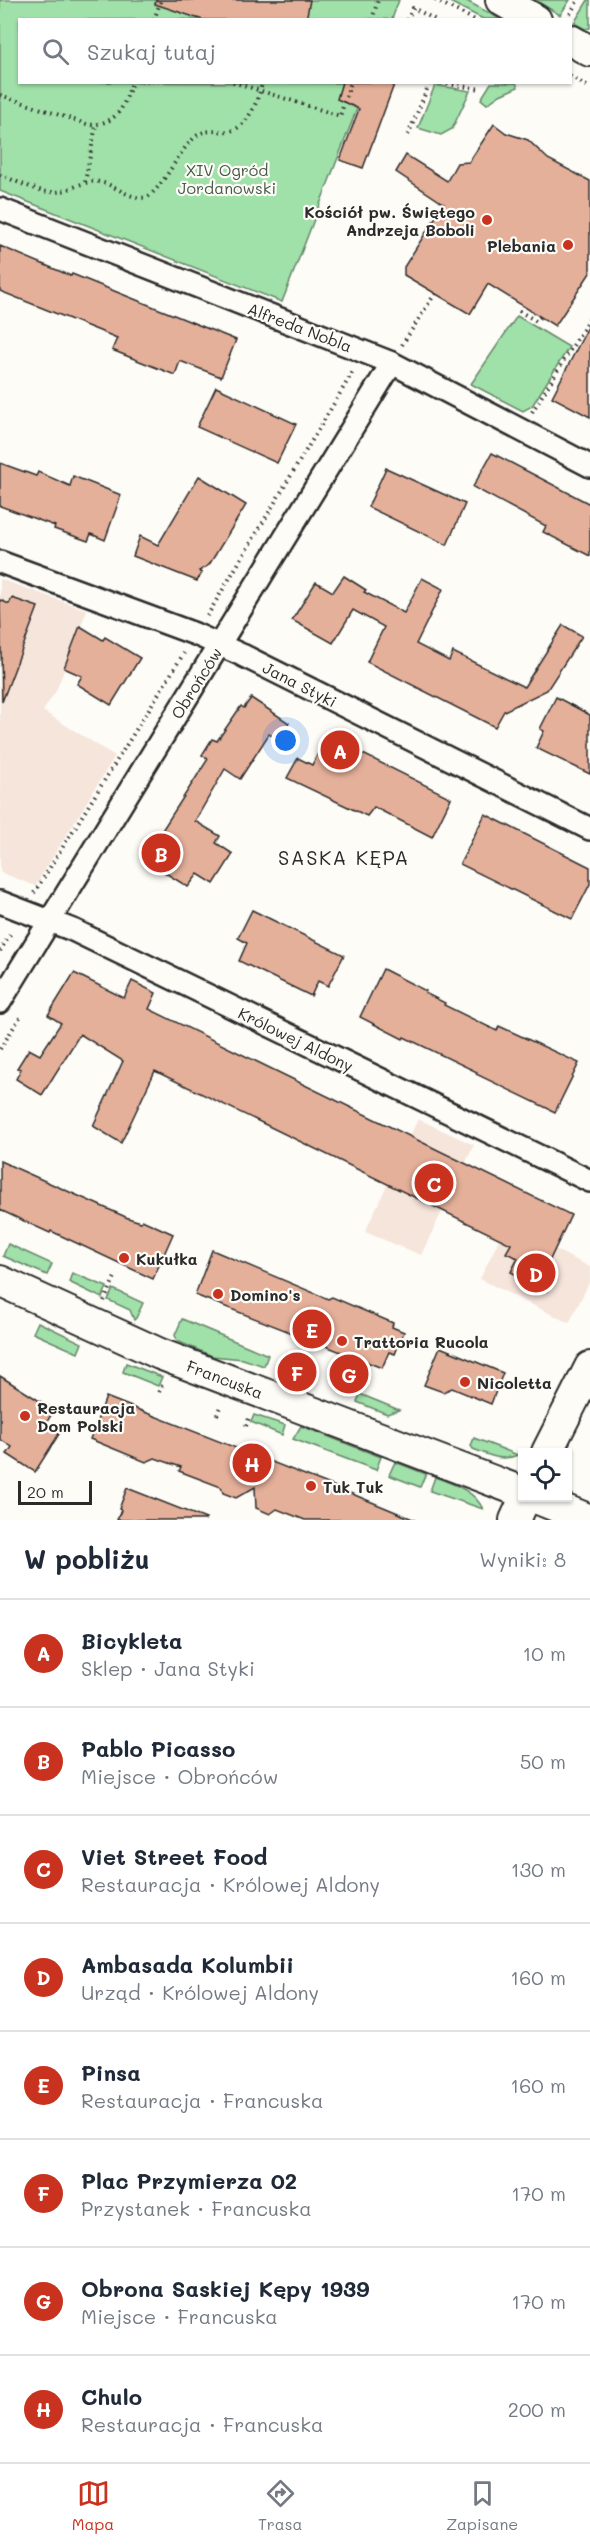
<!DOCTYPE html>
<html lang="pl">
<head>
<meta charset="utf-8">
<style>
  :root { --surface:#fff; --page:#f2f2f3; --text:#1f2937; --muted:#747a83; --line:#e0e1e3; --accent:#c8321e }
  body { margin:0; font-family:Mali,sans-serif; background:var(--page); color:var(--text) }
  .controls { position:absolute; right:18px; bottom:18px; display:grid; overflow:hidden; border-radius:0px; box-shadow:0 2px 4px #0004 }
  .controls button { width:54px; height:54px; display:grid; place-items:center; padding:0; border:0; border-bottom:2px solid var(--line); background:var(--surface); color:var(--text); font:30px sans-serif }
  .scale { position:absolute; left:18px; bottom:15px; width:74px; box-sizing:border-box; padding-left:6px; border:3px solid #2b2b2b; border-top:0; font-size:16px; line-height:21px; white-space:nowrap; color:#2b2b2b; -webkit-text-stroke:4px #fdfcf7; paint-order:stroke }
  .you { position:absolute; left:286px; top:741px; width:21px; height:21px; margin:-15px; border:4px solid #fff; border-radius:50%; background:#1a73e8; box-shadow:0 0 0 9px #1a73e833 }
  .badge { display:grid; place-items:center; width:39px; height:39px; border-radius:50%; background:var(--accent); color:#fff; font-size:20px; font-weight:700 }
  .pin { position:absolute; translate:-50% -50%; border:3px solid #fff; box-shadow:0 2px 6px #0006 }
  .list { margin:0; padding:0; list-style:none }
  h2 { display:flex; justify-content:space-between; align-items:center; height:78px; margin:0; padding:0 24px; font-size:26px }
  h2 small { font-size:20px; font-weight:400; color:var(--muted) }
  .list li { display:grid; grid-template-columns:39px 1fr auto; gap:18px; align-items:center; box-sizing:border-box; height:108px; padding:0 24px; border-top:2px solid var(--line) }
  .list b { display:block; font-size:22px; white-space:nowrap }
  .list p { margin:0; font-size:20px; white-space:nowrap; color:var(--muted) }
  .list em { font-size:20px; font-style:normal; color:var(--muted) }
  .icon { flex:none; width:33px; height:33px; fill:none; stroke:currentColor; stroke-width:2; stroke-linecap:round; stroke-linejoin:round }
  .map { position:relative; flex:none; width:590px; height:1520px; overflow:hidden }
  .search { position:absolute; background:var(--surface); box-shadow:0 2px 4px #0004; left:18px; right:18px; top:18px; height:66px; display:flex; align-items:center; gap:15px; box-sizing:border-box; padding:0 21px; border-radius:0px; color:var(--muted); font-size:22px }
  .sheet { height:942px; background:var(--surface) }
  nav { display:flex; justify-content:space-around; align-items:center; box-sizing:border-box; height:84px; border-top:2px solid var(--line); background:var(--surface); font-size:16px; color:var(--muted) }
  nav a { display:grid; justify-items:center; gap:3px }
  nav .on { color:var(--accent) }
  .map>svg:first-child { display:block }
  .built { fill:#f6e5db }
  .green { fill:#a0e0a9; stroke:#66866a; stroke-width:1.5 }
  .building { fill:#e5b09a; stroke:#2b2b2b; stroke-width:1.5 }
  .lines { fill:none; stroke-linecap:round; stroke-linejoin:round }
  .street-casing { stroke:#2b2b2b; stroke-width:26 }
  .secondary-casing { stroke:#2b2b2b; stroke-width:34 }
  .path { stroke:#2b2b2b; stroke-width:4; stroke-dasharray:1.5 4.5; stroke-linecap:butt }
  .street { stroke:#fdfcf7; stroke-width:21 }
  .secondary { stroke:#fdfcf7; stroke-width:30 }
  .poi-dot { fill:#c8321e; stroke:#fdfcf7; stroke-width:2 }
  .labels { text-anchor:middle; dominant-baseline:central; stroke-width:4.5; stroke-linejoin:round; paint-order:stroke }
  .park-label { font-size:16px; fill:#48584a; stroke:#fdfcf7 }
  .poi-label { font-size:16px; font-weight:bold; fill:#2b2b2b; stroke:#fdfcf7; text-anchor:start }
  .street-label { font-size:16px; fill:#2b2b2b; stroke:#fdfcf7 }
  .quarter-label { font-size:20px; letter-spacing:1.5px; fill:#2b2b2b; stroke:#fdfcf7 }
</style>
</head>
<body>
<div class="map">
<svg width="590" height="1520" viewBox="0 0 590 1520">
  <rect width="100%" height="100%" fill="#fdfcf7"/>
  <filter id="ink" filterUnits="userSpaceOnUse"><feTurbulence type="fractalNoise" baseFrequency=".0167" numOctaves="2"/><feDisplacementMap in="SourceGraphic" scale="12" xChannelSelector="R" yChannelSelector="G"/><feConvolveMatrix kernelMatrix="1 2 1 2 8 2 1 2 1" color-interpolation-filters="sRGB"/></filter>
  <g filter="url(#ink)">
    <g class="built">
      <polygon points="0,579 87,610 56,691 43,711 115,756 35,886 0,872"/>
      <polygon points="418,1119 474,1145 421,1255 365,1232"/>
      <polygon points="506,1225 590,1267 590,1281 569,1323 480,1279"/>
    </g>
    <g class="green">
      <polygon points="0,0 399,0 392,19 20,20 20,82 367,83 282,302 0,191"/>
      <polygon points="446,0 465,0 500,19 483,19"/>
      <polygon points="535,0 570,0 560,15"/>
      <polygon points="588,0 590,0 590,28 585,29 574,23"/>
      <polygon points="491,83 516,83 518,87 500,95 487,104 481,99"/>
      <polygon points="435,85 470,91 452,129 441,135 418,128"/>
      <polygon points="517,316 569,347 532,406 523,411 471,384"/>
      <polygon points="8,1244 52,1264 47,1275 3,1256"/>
      <polygon points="72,1273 107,1287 102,1298 69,1282"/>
      <polygon points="113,1289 143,1303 136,1318 134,1320 130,1310 108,1300"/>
      <polygon points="182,1319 268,1355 264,1366 243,1359 212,1356 177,1341 175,1335"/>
      <polygon points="38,1322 82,1343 78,1353 33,1333"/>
      <polygon points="126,1363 162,1377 158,1386 123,1372"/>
      <polygon points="360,1394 399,1410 387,1414 357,1402"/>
      <polygon points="254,1415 285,1425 282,1435 251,1422"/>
      <polygon points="301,1426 381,1457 376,1470 293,1439"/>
      <path d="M474 1438 518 1455C501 1462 489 1455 473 1449L471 1446Z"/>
      <polygon points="395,1462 426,1474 420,1487 389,1475"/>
      <path d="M435 1477C453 1484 474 1490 483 1509L430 1491Z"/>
    </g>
    <g class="building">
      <polygon points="156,0 310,0 306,20 203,20 155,4"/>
      <polygon points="342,82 395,82 363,168 340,160 359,109 337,99"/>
      <polygon points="494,124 506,133 528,140 548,159 590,181 590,273 555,326 488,284 470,314 404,275 404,267 444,204 396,172 406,155 447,181 457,163 469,162"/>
      <polygon points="0,246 71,276 72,274 236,340 221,377 180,361 175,375 142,362 112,350 117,338 0,291"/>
      <polygon points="590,323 590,417 552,397"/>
      <polygon points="216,387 296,424 277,463 197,427"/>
      <polygon points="492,453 590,504 590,556 543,532 546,526 473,487"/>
      <polygon points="0,463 36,476 38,472 70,486 73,476 121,495 105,540 91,534 88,541 54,529 55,526 0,506"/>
      <polygon points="386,468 465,504 447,545 368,507"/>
      <polygon points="199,476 246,505 209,565 199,571 202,573 197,581 133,556 140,536 158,545"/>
      <polygon points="344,576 366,590 364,592 404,613 422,578 443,589 416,644 449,661 453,652 524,687 563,625 582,636 547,690 504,711 495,727 367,662 384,627 353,610 333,643 292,620 316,582 333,592"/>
      <polygon points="12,598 38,607 2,702 0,600 9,604"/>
      <polygon points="80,626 103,640 105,637 140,658 111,705 77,684 82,676 64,668"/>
      <polygon points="556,697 590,715 590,774 536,748 544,731 540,729"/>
      <polygon points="251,698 289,723 279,740 269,734 240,779 225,769 195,821 220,836 216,843 233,854 214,884 198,874 188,887 154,866 168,841 159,835 208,759 202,755 212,739 217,741 241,706 244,708"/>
      <polygon points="327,736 451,798 432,837 374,807 367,816 287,778 298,758 312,765"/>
      <polygon points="485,814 590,867 590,884 572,919 460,864"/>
      <polygon points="252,910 344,955 328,986 318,981 311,996 239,961 247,943 238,938"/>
      <polygon points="383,969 426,991 425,993 445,1003 444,1005 497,1031 499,1026 579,1063 555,1112 476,1074 477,1072 404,1037 403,1039 360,1017"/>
      <polygon points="74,973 124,998 132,981 156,993 149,1009 571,1215 546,1268 555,1273 547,1291 511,1272 518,1258 506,1253 511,1244 155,1071 121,1143 93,1126 123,1061 80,1034 42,1095 16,1079 21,1069 17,1068 29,1049 40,1055 61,1023 48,1015"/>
      <polygon points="0,1161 128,1218 141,1222 142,1220 173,1234 153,1279 51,1231 50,1233 0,1210"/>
      <polygon points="212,1250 328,1299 332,1297 393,1323 392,1327 404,1332 395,1354 389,1352 382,1368 195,1295"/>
      <polygon points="440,1347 503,1373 491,1404 452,1388 443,1392 424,1385"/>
      <polygon points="0,1376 54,1410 45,1425 59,1434 35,1472 7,1454 12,1447 0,1439"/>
      <polygon points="106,1397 333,1486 415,1520 305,1520 277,1509 270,1514 256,1508 255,1487 236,1498 223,1493 221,1487 179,1471 181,1467 155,1458 146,1462 90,1439"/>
      <polygon points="127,1488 206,1519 205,1520 117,1520 121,1510 119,1509"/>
    </g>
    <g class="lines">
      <g class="street-casing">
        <g id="street">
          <polyline points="0,209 392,363 590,466"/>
          <polyline points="0,562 195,634 242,655 590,829"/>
          <polyline points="0,902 73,930 590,1181"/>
          <polyline points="0,1002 392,363"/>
        </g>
      </g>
      <g class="secondary-casing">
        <g id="secondary">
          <polyline points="501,0 536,20"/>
          <polyline points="570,40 590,51"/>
          <polyline points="0,1281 160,1354 522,1492"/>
          <polyline points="547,1452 590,1367"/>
          <polyline points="536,1498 590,1520"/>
          <polyline points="515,1520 525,1498"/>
        </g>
      </g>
      <g class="path">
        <polyline points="435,0 475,20"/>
        <polyline points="570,14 578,0"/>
        <polyline points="154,20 161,0"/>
        <polyline points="372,20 378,0"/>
        <polyline points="407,20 413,8 436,20"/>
        <polyline points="570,76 590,88"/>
        <polyline points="233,82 340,116 351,82"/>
        <polyline points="435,82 481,89"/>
        <path d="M0 95 89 125C119 123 123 108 132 82"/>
        <polyline points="408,135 430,82"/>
        <path d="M0 175C17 181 36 192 54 192 70 192 83 179 100 182 116 185 130 201 148 197 168 180 176 155 194 138 206 127 216 133 230 131 247 128 260 98 262 82"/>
        <polyline points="85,182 96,125"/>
        <polyline points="519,311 536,321 540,317"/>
        <polyline points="402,345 436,292"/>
        <polyline points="532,412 590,318"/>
        <polyline points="207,616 354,370"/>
        <polyline points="34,893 184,653"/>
        <polyline points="0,951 12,931"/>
        <polyline points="0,1049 22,1014"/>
        <polyline points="104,1301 115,1277"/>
        <polyline points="159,1392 163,1383"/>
        <polyline points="217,1415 221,1404"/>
        <polyline points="246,1426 250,1416"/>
      </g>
      <use href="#street" class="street"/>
      <use href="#secondary" class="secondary"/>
    </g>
  </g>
  <g class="poi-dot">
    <circle cx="487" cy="220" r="6"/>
    <circle cx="568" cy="245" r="6"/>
    <circle cx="124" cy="1258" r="6"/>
    <circle cx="218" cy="1294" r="6"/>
    <circle cx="342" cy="1341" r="6"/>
    <circle cx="465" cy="1382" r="6"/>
    <circle cx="25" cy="1416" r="6"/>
    <circle cx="311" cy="1486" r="6"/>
  </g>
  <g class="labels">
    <g class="park-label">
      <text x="227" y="169">XIV Ogród<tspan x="227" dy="18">Jordanowski</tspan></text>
    </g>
    <g class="poi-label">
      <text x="475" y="211" text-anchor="end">Kościół pw. Świętego<tspan x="475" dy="18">Andrzeja Boboli</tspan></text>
      <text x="556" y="245" text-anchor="end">Plebania</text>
      <text x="136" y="1258">Kukułka</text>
      <text x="230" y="1294">Domino's</text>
      <text x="354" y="1341">Trattoria Rucola</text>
      <text x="477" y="1382">Nicoletta</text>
      <text x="37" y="1407">Restauracja<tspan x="37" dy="18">Dom Polski</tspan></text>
      <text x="323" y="1486">Tuk Tuk</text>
    </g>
    <g class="street-label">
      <text transform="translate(300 327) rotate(21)">Alfreda Nobla</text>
      <text transform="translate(196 683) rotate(-58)">Obrońców</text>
      <text transform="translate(300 684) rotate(27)">Jana Styki</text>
      <text transform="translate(296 1039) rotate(26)">Królowej Aldony</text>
      <text transform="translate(225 1379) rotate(21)">Francuska</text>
    </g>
    <g class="quarter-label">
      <text x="344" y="857">SASKA KĘPA</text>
    </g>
  </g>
</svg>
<div class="controls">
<button><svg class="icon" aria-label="locate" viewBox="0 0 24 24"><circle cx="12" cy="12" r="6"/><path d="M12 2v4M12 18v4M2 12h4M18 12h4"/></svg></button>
</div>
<div class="scale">20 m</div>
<div class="you"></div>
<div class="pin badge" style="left:340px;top:750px">A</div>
<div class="pin badge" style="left:161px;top:853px">B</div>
<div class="pin badge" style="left:434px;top:1183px">C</div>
<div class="pin badge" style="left:536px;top:1273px">D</div>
<div class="pin badge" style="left:312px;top:1329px">E</div>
<div class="pin badge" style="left:297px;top:1372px">F</div>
<div class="pin badge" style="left:349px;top:1374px">G</div>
<div class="pin badge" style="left:252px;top:1463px">H</div>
<div class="search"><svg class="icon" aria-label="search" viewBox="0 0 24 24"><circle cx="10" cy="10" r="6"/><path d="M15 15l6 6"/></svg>Szukaj tutaj</div>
</div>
<section class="sheet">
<h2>W pobliżu<small>Wyniki: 8</small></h2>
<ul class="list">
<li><span class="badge">A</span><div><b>Bicykleta</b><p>Sklep · Jana Styki</p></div><em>10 m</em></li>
<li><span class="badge">B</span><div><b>Pablo Picasso</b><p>Miejsce · Obrońców</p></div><em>50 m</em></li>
<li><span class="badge">C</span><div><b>Viet Street Food</b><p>Restauracja · Królowej Aldony</p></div><em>130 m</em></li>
<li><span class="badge">D</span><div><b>Ambasada Kolumbii</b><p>Urząd · Królowej Aldony</p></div><em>160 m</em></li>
<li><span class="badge">E</span><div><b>Pinsa</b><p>Restauracja · Francuska</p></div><em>160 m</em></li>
<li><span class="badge">F</span><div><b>Plac Przymierza 02</b><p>Przystanek · Francuska</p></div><em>170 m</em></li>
<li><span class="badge">G</span><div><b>Obrona Saskiej Kępy 1939</b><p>Miejsce · Francuska</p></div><em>170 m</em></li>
<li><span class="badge">H</span><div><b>Chulo</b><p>Restauracja · Francuska</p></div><em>200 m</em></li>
</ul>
</section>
<nav>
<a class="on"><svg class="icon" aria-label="map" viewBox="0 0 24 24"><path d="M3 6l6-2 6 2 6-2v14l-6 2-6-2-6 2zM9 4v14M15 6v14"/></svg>Mapa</a>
<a><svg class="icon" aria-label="directions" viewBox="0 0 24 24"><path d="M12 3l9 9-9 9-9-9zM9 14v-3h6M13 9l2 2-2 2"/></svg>Trasa</a>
<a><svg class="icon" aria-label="saved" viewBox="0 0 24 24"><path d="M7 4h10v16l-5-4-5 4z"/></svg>Zapisane</a>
</nav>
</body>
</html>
